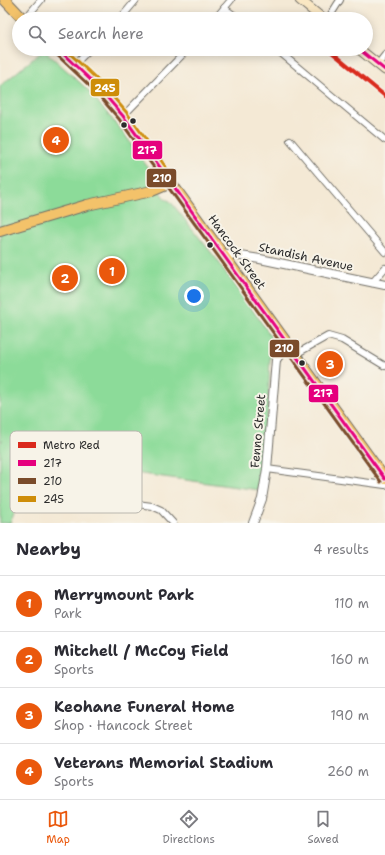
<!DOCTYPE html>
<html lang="en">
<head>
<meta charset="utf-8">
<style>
  :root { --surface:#fff; --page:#f7f7f7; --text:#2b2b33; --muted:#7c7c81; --line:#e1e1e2; --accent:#ea580c }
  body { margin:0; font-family:"Shantell Sans",sans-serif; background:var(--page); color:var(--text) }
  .you { position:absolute; left:194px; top:296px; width:14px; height:14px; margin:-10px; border:3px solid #fff; border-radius:50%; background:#1a73e8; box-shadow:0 0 0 6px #1a73e833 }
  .badge { display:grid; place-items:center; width:26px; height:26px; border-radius:50%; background:var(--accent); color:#fff; font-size:13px; font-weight:700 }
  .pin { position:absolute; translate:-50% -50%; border:2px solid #fff; box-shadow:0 1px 4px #0006 }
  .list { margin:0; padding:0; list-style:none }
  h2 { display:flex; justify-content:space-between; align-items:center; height:52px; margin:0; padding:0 16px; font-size:17px }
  h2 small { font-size:13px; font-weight:400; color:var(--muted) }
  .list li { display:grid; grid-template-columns:26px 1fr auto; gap:12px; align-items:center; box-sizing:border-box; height:56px; padding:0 16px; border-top:1px solid var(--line) }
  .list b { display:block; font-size:15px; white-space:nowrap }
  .list p { margin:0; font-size:13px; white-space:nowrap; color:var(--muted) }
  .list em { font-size:13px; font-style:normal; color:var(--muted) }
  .icon { flex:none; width:22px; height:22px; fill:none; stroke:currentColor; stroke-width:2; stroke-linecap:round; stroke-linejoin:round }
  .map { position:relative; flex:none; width:385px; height:523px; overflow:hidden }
  .search { position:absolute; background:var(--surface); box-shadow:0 2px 10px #0003; left:12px; right:12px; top:12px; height:44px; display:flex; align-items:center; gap:10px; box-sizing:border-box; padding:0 14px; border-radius:22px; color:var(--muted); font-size:15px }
  .sheet { height:276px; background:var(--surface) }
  nav { display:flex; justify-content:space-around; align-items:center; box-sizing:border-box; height:56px; border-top:1px solid var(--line); background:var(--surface); font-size:11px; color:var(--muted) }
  nav a { display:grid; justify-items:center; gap:2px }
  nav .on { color:var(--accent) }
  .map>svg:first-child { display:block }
  .green { fill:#8cdb99; stroke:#5c8362 }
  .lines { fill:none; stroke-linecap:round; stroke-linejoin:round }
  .minor-casing { stroke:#716e66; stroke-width:8 }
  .tertiary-casing { stroke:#716e66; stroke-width:10 }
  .secondary-casing { stroke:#716e66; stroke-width:11 }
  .primary-casing { stroke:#716e66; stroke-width:12 }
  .minor { stroke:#fff; stroke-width:6 }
  .tertiary { stroke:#fff; stroke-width:8 }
  .secondary { stroke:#fae7c3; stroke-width:9 }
  .primary { stroke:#f3c26a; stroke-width:10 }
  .bus-1-casing { stroke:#f7f3e8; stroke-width:6 }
  .bus-2-casing { stroke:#f7f3e8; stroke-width:6 }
  .bus-3-casing { stroke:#f7f3e8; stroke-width:6 }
  .bus-1 { stroke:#e5007d; stroke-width:3 }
  .bus-2 { stroke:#7a4b2a; stroke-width:3 }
  .bus-3 { stroke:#ce8d09; stroke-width:3 }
  .metro-1-casing { stroke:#f7f3e8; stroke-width:7 }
  .metro-1 { stroke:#da291c; stroke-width:4 }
  .bus-dot { fill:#2b2b2b; stroke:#f7f3e8; stroke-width:1.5 }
  .labels { text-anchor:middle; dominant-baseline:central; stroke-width:4; stroke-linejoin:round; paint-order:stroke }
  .street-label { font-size:12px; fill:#2b2b2b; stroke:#f7f3e8 }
  .key { fill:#f7f3e8; stroke:#bab7af; stroke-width:1 }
  .key-label { font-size:11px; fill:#2b2b2b }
  .line-badge { stroke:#f7f3e8; stroke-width:1.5 }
  .badge-label { font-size:11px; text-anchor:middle; font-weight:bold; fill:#fff }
</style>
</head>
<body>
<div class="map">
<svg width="385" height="523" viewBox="0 0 385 523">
  <rect width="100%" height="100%" fill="#f7f3e8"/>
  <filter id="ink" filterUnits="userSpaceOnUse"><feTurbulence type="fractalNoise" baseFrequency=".025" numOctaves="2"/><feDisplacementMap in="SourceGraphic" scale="8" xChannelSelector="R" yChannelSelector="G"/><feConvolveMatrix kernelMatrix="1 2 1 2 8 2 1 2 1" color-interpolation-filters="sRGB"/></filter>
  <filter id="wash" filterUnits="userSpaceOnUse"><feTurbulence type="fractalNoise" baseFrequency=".012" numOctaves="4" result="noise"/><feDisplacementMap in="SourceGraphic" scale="16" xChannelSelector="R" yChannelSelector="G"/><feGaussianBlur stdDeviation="0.9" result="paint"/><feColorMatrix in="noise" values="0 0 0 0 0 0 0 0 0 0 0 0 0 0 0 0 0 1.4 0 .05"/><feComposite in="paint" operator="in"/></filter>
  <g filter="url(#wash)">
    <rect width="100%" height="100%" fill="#f4e9d5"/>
    <polygon class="green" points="44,50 86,88 103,108 125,135 151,172 150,178 165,199 170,201 218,261 271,336 268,407 259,490 39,460 32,472 33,474 30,482 28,482 10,523 0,523 0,443 3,440 0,441 0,86"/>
  </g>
  <g filter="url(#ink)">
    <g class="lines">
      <g class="minor-casing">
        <g id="minor">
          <polyline points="224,8 239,19"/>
          <polyline points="25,19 41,0"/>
          <polyline points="120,19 136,0"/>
          <polyline points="215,19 231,0"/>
          <polyline points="328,19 340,0"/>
          <polyline points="276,49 385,140"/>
          <polyline points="378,64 385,55"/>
          <polyline points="74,65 90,49"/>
          <polyline points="123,116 188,49"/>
          <polyline points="290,140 385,252"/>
          <polyline points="372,283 385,268"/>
          <polyline points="296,354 328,336 342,340 385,366"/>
          <polyline points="267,469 385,485"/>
          <polyline points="31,490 152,506 161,510 173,523"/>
        </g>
      </g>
      <g class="tertiary-casing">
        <g id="tertiary">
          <polyline points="221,253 260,259 385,285"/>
          <polyline points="253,523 262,499 267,469 276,360 288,343"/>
        </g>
      </g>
      <g class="secondary-casing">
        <g id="secondary">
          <polyline points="300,0 323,19"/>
          <polyline points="359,49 385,70"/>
        </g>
      </g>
      <g class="primary-casing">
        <g id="primary">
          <polyline points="5,0 23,19"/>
          <polyline points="58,49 99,88 123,116 385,479"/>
          <polyline points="0,231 87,205 152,191 171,183"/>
        </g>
      </g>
      <use href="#minor" class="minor"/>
      <use href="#tertiary" class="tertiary"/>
      <use href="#secondary" class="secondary"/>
      <use href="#primary" class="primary"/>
      <g class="bus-1-casing">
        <g id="bus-1">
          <polyline points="58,49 99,88 123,116 385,479"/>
          <polyline points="359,49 385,70"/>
        </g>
      </g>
      <g class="bus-2-casing">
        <polyline id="bus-2" points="55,53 95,91 119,119 381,482"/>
      </g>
      <g class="bus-3-casing">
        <polyline id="bus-3" points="65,49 102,84 127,113 175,180"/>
      </g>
      <use href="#bus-1" class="bus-1"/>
      <use href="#bus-2" class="bus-2"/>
      <use href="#bus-3" class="bus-3"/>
      <g class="metro-1-casing">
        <polyline id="metro-1" points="328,49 385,96"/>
      </g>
      <use href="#metro-1" class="metro-1"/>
    </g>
  </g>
  <g class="bus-dot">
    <circle cx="133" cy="121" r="3.5"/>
    <circle cx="124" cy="125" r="3.5"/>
    <circle cx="210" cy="245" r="3.5"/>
    <circle cx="302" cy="363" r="3.5"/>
  </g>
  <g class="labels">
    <g class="street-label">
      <text transform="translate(237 252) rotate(54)">Hancock Street</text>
      <text transform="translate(306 257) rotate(12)">Standish Avenue</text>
      <text transform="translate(258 431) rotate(-85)">Fenno Street</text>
    </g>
  </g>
  <rect x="10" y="431" width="132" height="82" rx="6" class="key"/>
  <rect x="18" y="442" width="18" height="6" fill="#da291c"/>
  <rect x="18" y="460" width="18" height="6" fill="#e5007d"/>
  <rect x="18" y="478" width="18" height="6" fill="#7a4b2a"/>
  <rect x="18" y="496" width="18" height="6" fill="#ce8d09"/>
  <g class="key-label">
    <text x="43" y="449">Metro Red</text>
    <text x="43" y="467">217</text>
    <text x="43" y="485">210</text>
    <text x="43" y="503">245</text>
  </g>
  <g class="line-badge">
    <rect x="90" y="78" width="30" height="19" rx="4" fill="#ce8d09"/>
    <rect x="132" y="140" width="31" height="20" rx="4" fill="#e5007d"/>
    <rect x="146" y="168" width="31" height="20" rx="4" fill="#7a4b2a"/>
    <rect x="269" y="339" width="31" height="19" rx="4" fill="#7a4b2a"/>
    <rect x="308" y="384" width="31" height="19" rx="4" fill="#e5007d"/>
  </g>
  <g class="badge-label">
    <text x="105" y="92">245</text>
    <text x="147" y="154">217</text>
    <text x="162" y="182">210</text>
    <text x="284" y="352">210</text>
    <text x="323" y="397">217</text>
  </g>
</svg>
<div class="you"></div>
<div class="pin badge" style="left:112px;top:271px">1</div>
<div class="pin badge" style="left:65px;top:278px">2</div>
<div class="pin badge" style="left:330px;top:364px">3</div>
<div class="pin badge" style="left:56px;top:140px">4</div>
<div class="search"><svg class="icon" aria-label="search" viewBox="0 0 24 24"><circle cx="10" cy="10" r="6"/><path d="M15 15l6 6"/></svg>Search here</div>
</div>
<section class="sheet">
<h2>Nearby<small>4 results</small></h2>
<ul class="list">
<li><span class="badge">1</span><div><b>Merrymount Park</b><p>Park</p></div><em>110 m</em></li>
<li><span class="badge">2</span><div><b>Mitchell / McCoy Field</b><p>Sports</p></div><em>160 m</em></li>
<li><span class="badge">3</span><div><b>Keohane Funeral Home</b><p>Shop · Hancock Street</p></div><em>190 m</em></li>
<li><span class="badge">4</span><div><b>Veterans Memorial Stadium</b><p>Sports</p></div><em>260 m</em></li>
</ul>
</section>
<nav>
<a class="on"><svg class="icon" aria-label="map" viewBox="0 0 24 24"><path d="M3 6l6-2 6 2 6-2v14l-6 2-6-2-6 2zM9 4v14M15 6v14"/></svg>Map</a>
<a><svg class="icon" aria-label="directions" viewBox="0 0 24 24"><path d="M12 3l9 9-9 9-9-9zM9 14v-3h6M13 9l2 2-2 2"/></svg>Directions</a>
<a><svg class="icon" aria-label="saved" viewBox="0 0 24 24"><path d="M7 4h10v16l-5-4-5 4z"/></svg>Saved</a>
</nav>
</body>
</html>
